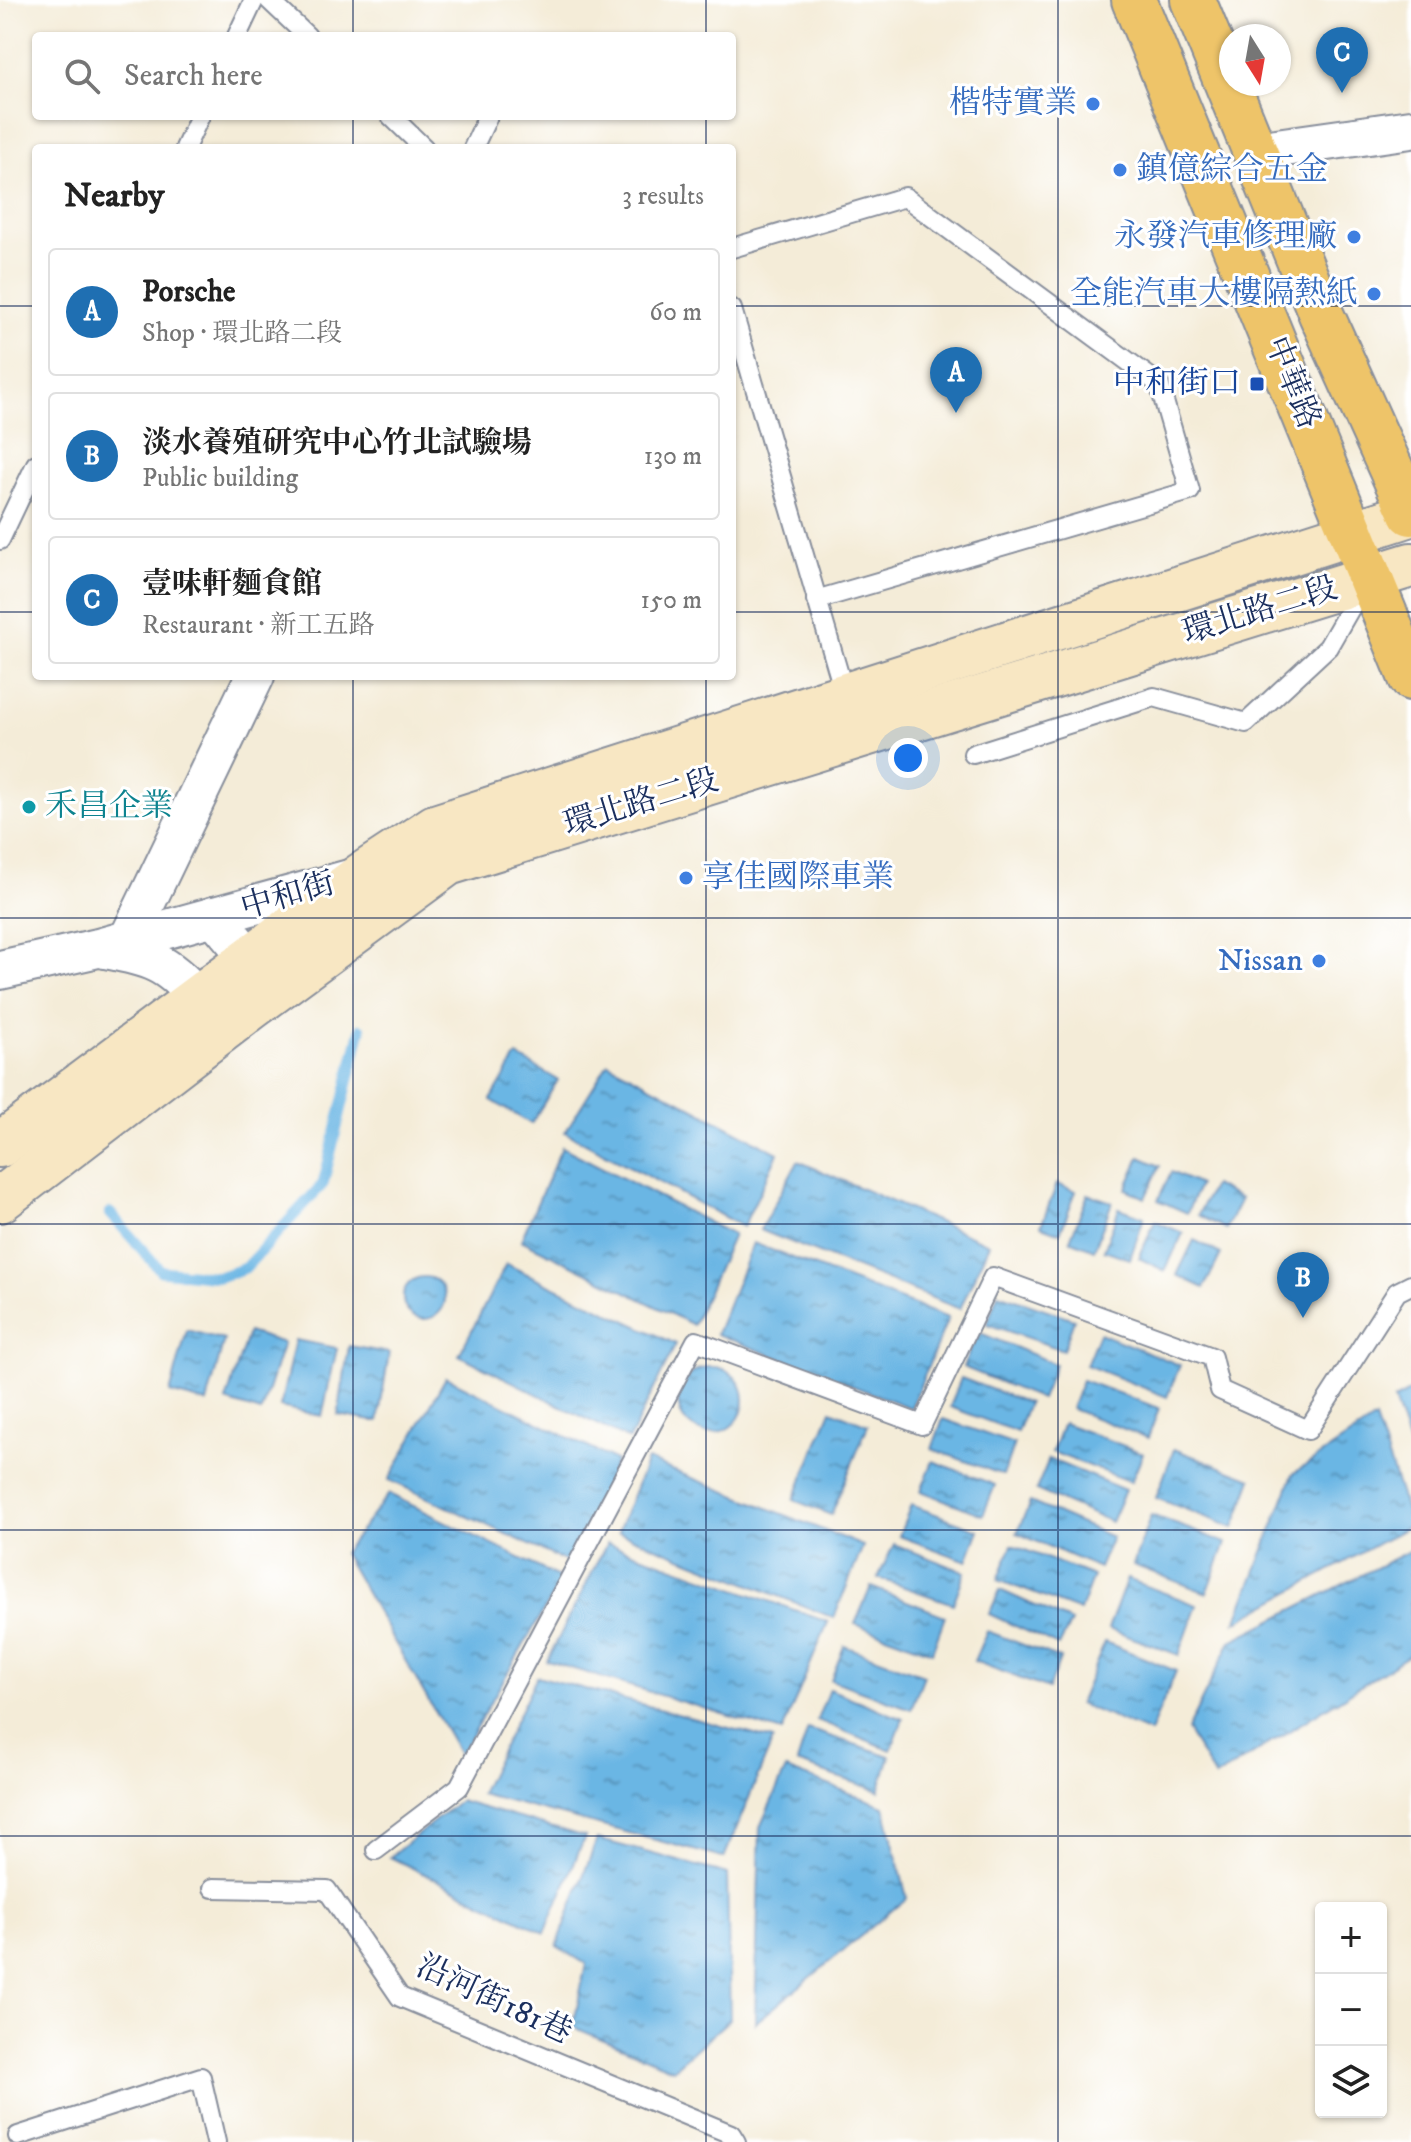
<!DOCTYPE html>
<html lang="en">
<head>
<meta charset="utf-8">
<style>
  :root { --surface:#fff; --page:#f2f2f2; --text:#222; --muted:#767676; --line:#e0e0e0; --accent:#1f6fb2 }
  body { margin:0; font-family:"IM FELL DW Pica","Noto Serif TC",serif; background:var(--page); color:var(--text) }
  .controls { position:absolute; right:24px; bottom:24px; display:grid; overflow:hidden; border-radius:8px; box-shadow:0 2px 6px #0004 }
  .controls button { width:72px; height:72px; display:grid; place-items:center; padding:0; border:0; border-bottom:2px solid var(--line); background:var(--surface); color:var(--text); font:40px sans-serif }
  .compass { position:absolute; left:1219px; top:24px; width:72px; height:72px; border-radius:50%; background:var(--surface); box-shadow:0 2px 6px #0004; rotate:169deg }
  .you { position:absolute; left:908px; top:758px; width:28px; height:28px; margin:-20px; border:6px solid #fff; border-radius:50%; background:#1a73e8; box-shadow:0 0 0 12px #1a73e833 }
  .badge { display:grid; place-items:center; width:52px; height:52px; border-radius:50%; background:var(--accent); color:#fff; font-size:26px; font-weight:700 }
  .pin { position:absolute; translate:-50% -66px; filter:drop-shadow(0 2px 4px #0008) }
  .pin::after { content:''; position:absolute; top:42px; width:28px; height:24px; background:inherit; clip-path:polygon(0 0,100% 0,50% 100%) }
  .list { margin:0; padding:0; list-style:none }
  h2 { display:flex; justify-content:space-between; align-items:center; height:104px; margin:0; padding:0 32px; font-size:34px }
  h2 small { font-size:26px; font-weight:400; color:var(--muted) }
  .list li { display:grid; grid-template-columns:52px 1fr auto; gap:24px; align-items:center; box-sizing:border-box; height:128px; margin:0 16px 16px; padding:0 16px; border:2px solid var(--line); border-radius:8px }
  .list b { display:block; font-size:30px; white-space:nowrap }
  .list p { margin:0; font-size:26px; white-space:nowrap; color:var(--muted) }
  .list em { font-size:26px; font-style:normal; color:var(--muted) }
  .icon { flex:none; width:44px; height:44px; fill:none; stroke:currentColor; stroke-width:2; stroke-linecap:round; stroke-linejoin:round }
  .map { position:relative; flex:none; width:1411px; height:2142px; overflow:hidden }
  .search { position:absolute; background:var(--surface); box-shadow:0 2px 6px #0004; left:32px; top:32px; width:704px; height:88px; display:flex; align-items:center; gap:20px; box-sizing:border-box; padding:0 28px; border-radius:8px; color:var(--muted); font-size:30px }
  .panel { position:absolute; background:var(--surface); box-shadow:0 2px 6px #0004; left:32px; top:144px; width:704px; height:536px; border-radius:8px }
  .map>svg:first-child { display:block }
  .water { fill:url(#water-ripples); stroke:#4372a1; stroke-width:2 }
  .lines { fill:none; stroke-linecap:round; stroke-linejoin:round }
  .stream { stroke:#6bb6e4; stroke-width:11 }
  .lane-casing { stroke:#888e9b; stroke-width:22 }
  .street-casing { stroke:#888e9b; stroke-width:42 }
  .secondary-casing { stroke:#888e9b; stroke-width:48 }
  .primary-casing { stroke:#888e9b; stroke-width:48 }
  .lane { stroke:#fff; stroke-width:18 }
  .street { stroke:#fff; stroke-width:38 }
  .secondary { stroke:#f8e7c3; stroke-width:44 }
  .primary { stroke:#eec469; stroke-width:44 }
  .grid { fill:none; stroke:#1b2f5e; stroke-width:2; stroke-opacity:0.55 }
  .shop-dot { fill:#3f7fe0; stroke:#fff; stroke-width:3 }
  .transit-dot { fill:#1a4fb4; stroke:#fff; stroke-width:3 }
  .culture-dot { fill:#0f9aa8; stroke:#fff; stroke-width:3 }
  .labels { text-anchor:middle; dominant-baseline:central; stroke-width:6; stroke-linejoin:round; paint-order:stroke }
  .shop-label { font-size:32px; fill:#366cbe; stroke:#fff; text-anchor:end }
  .street-label { font-size:32px; fill:#1b2f5e; stroke:#fff }
  .transit-label { font-size:32px; fill:#164399; stroke:#fff; text-anchor:end }
  .culture-label { font-size:32px; fill:#0d838f; stroke:#fff; text-anchor:start }
</style>
</head>
<body>
<div class="map">
<svg width="1411" height="2142" viewBox="0 0 1411 2142">
  <defs>
    <pattern id="water-ripples" width="26" height="14" patternUnits="userSpaceOnUse" patternTransform="scale(2)"><rect width="26" height="14" fill="#6bb6e4"/><path d="M2 4q2-2 4 0t4 0M15 11q2-2 4 0t4 0" fill="none" stroke="#5794bc"/></pattern>
  </defs>
  <rect width="100%" height="100%" fill="#fff"/>
  <filter id="ink" filterUnits="userSpaceOnUse"><feTurbulence type="fractalNoise" baseFrequency=".0125" numOctaves="2"/><feDisplacementMap in="SourceGraphic" scale="16" xChannelSelector="R" yChannelSelector="G"/><feConvolveMatrix kernelMatrix="1 2 1 2 8 2 1 2 1" color-interpolation-filters="sRGB"/></filter>
  <filter id="wash" filterUnits="userSpaceOnUse"><feTurbulence type="fractalNoise" baseFrequency=".006" numOctaves="4" result="noise"/><feDisplacementMap in="SourceGraphic" scale="32" xChannelSelector="R" yChannelSelector="G"/><feGaussianBlur stdDeviation="1.8" result="paint"/><feColorMatrix in="noise" values="0 0 0 0 0 0 0 0 0 0 0 0 0 0 0 0 0 1.4 0 .05"/><feComposite in="paint" operator="in"/></filter>
  <g filter="url(#wash)">
    <rect width="100%" height="100%" fill="#f4ecd8"/>
    <g class="water">
      <polygon points="517,1056 558,1080 531,1124 491,1100"/>
      <polygon points="608,1063 778,1153 743,1227 565,1132"/>
      <polygon points="562,1147 733,1235 693,1325 521,1240"/>
      <polygon points="1140,1157 1160,1166 1145,1198 1126,1189"/>
      <polygon points="798,1161 989,1244 960,1309 760,1230"/>
      <polygon points="1171,1172 1199,1185 1187,1213 1158,1200"/>
      <polygon points="1057,1184 1076,1191 1060,1233 1041,1226"/>
      <polygon points="1213,1185 1241,1199 1226,1229 1198,1215"/>
      <polygon points="1088,1194 1112,1202 1094,1250 1070,1240"/>
      <polygon points="1119,1208 1144,1217 1130,1259 1104,1250"/>
      <polygon points="1155,1221 1183,1233 1165,1271 1139,1258"/>
      <polygon points="1194,1240 1221,1254 1204,1288 1177,1275"/>
      <polygon points="753,1243 948,1318 911,1408 716,1334"/>
      <polygon points="506,1264 676,1344 629,1440 459,1355"/>
      <circle cx="424" cy="1298" r="21"/>
      <polygon points="998,1293 1074,1319 1063,1350 987,1324"/>
      <polygon points="187,1330 224,1340 207,1403 170,1393"/>
      <polygon points="248,1332 283,1343 261,1412 226,1401"/>
      <polygon points="978,1332 1055,1364 1041,1399 963,1367"/>
      <polygon points="1099,1333 1180,1365 1167,1397 1086,1365"/>
      <polygon points="295,1340 337,1348 322,1416 280,1407"/>
      <polygon points="349,1346 389,1353 378,1422 338,1415"/>
      <circle cx="711" cy="1400" r="33"/>
      <polygon points="446,1377 616,1461 571,1564 389,1480"/>
      <polygon points="961,1378 1028,1403 1017,1432 950,1407"/>
      <polygon points="1082,1380 1159,1408 1148,1438 1071,1409"/>
      <polygon points="1411,1391 1411,1450 1394,1400"/>
      <polygon points="831,1410 868,1425 831,1515 794,1500"/>
      <polygon points="943,1419 1014,1444 1003,1475 932,1449"/>
      <polygon points="1375,1419 1411,1525 1236,1622 1293,1474"/>
      <polygon points="1063,1423 1143,1453 1131,1482 1052,1452"/>
      <polygon points="1174,1449 1252,1479 1234,1528 1156,1498"/>
      <polygon points="1049,1459 1125,1490 1111,1522 1036,1490"/>
      <polygon points="647,1460 863,1546 834,1618 618,1532"/>
      <polygon points="933,1461 995,1485 983,1515 921,1491"/>
      <polygon points="389,1494 562,1579 460,1755 343,1553"/>
      <polygon points="1030,1502 1112,1537 1099,1568 1017,1533"/>
      <polygon points="911,1505 979,1530 967,1561 899,1536"/>
      <polygon points="1151,1515 1226,1543 1207,1593 1133,1565"/>
      <polygon points="607,1543 828,1622 782,1732 547,1661"/>
      <polygon points="894,1544 965,1572 953,1604 878,1578"/>
      <polygon points="1012,1545 1093,1576 1080,1611 998,1580"/>
      <polygon points="1411,1550 1411,1654 1215,1778 1187,1730 1231,1641"/>
      <polygon points="1127,1579 1197,1605 1179,1655 1108,1629"/>
      <polygon points="871,1587 945,1616 932,1652 855,1624"/>
      <polygon points="1000,1590 1071,1622 1059,1646 989,1614"/>
      <polygon points="987,1631 1060,1659 1048,1689 974,1661"/>
      <polygon points="1105,1642 1176,1671 1150,1733 1079,1704"/>
      <polygon points="844,1646 924,1675 911,1709 831,1680"/>
      <polygon points="537,1676 773,1740 724,1858 480,1794"/>
      <polygon points="829,1689 903,1719 891,1750 817,1720"/>
      <polygon points="808,1729 890,1756 879,1791 797,1763"/>
      <polygon points="786,1769 884,1806 907,1898 755,2023 760,1827"/>
      <polygon points="459,1801 585,1837 545,1933 390,1857"/>
      <polygon points="597,1839 727,1874 730,2019 673,2069 573,2027 586,1964 557,1946"/>
    </g>
    <g class="lines">
      <polyline class="stream" points="110,1213 161,1271 219,1277 245,1268 323,1184 361,1029"/>
    </g>
  </g>
  <g filter="url(#ink)">
    <g class="lines">
      <g class="lane-casing">
        <g id="lane">
          <polyline points="269,0 307,36"/>
          <polyline points="237,36 254,0"/>
          <polyline points="391,116 424,148"/>
          <polyline points="185,148 200,116"/>
          <polyline points="473,148 488,116"/>
          <polyline points="732,248 905,197 1159,384 1190,491 816,600"/>
          <polyline points="732,309 845,695"/>
          <polyline points="0,540 36,464"/>
          <polyline points="973,754 1154,697 1246,723 1328,647 1363,586"/>
          <polyline points="376,1850 459,1787 696,1341 922,1425 993,1277 1212,1357 1220,1390 1308,1430 1397,1292 1411,1285"/>
          <polyline points="213,1888 327,1890 400,1997 731,2134 736,2142"/>
          <polyline points="18,2136 201,2077 216,2142"/>
        </g>
      </g>
      <g class="street-casing">
        <g id="street">
          <polyline points="1256,151 1411,129"/>
          <polyline points="128,940 255,676"/>
          <path d="M105 949C150 958 166 961 197 997L252 1007 250 959 214 916"/>
          <polyline points="0,970 98,948 353,878"/>
        </g>
      </g>
      <g class="secondary-casing">
        <g id="secondary">
          <polyline points="0,1145 362,875 435,827 1411,514"/>
          <polyline points="0,1200 252,1007 448,863 1411,565"/>
        </g>
      </g>
      <g class="primary-casing">
        <g id="primary">
          <polyline points="1134,0 1411,678"/>
          <polyline points="1193,0 1321,314 1411,513"/>
        </g>
      </g>
      <use href="#lane" class="lane"/>
      <use href="#street" class="street"/>
      <use href="#secondary" class="secondary"/>
      <use href="#primary" class="primary"/>
    </g>
  </g>
  <path class="grid" d="M353 0V36M706 0V36M1058 0V2142M353 116V148M706 116V148M0 306H36M732 306H1411M0 612H36M732 612H1411M353 676V2142M706 676V2142M0 918H1411M0 1224H1411M0 1530H1411M0 1836H1411"/>
  <g class="shop-dot">
    <circle cx="1093" cy="104" r="8"/>
    <circle cx="1120" cy="170" r="8"/>
    <circle cx="1354" cy="237" r="8"/>
    <circle cx="1374" cy="294" r="8"/>
    <circle cx="686" cy="878" r="8"/>
    <circle cx="1319" cy="961" r="8"/>
  </g>
  <rect class="transit-dot" x="1249" y="376" width="16" height="16" rx="4"/>
  <circle class="culture-dot" cx="29" cy="807" r="8"/>
  <g class="labels">
    <g class="shop-label">
      <text x="1077" y="104">楷特實業</text>
      <text x="1136" y="170" text-anchor="start">鎮億綜合五金</text>
      <text x="1338" y="237">永發汽車修理廠</text>
      <text x="1358" y="294">全能汽車大樓隔熱紙</text>
      <text x="702" y="878" text-anchor="start">享佳國際車業</text>
      <text x="1303" y="961">Nissan</text>
    </g>
    <g class="street-label">
      <text transform="translate(1292 383) rotate(68)">中華路</text>
      <text transform="translate(1260 611) rotate(-17)">環北路二段</text>
      <text transform="translate(641 803) rotate(-17)">環北路二段</text>
      <text transform="translate(288 896) rotate(-16)">中和街</text>
      <text transform="translate(494 2000) rotate(25)">沿河街181巷</text>
    </g>
    <g class="transit-label">
      <text x="1241" y="384">中和街口</text>
    </g>
    <g class="culture-label">
      <text x="45" y="807">禾昌企業</text>
    </g>
  </g>
</svg>
<div class="controls">
<button>+</button>
<button>−</button>
<button><svg class="icon" aria-label="layers" viewBox="0 0 24 24"><path d="M12 4l9 5-9 5-9-5zM3 14l9 5 9-5"/></svg></button>
</div>
<svg class="compass" viewBox="-18 -18 36 36"><path d="M0-13l5 13h-10z" fill="#e53935"/><path d="M0 13l5-13h-10z" fill="#767676"/></svg>
<div class="you"></div>
<div class="pin badge" style="left:956px;top:413px">A</div>
<div class="pin badge" style="left:1303px;top:1318px">B</div>
<div class="pin badge" style="left:1342px;top:93px">C</div>
<div class="search"><svg class="icon" aria-label="search" viewBox="0 0 24 24"><circle cx="10" cy="10" r="6"/><path d="M15 15l6 6"/></svg>Search here</div>
<section class="panel">
<h2>Nearby<small>3 results</small></h2>
<ul class="list">
<li><span class="badge">A</span><div><b>Porsche</b><p>Shop · 環北路二段</p></div><em>60 m</em></li>
<li><span class="badge">B</span><div><b>淡水養殖研究中心竹北試驗場</b><p>Public building</p></div><em>130 m</em></li>
<li><span class="badge">C</span><div><b>壹味軒麵食館</b><p>Restaurant · 新工五路</p></div><em>150 m</em></li>
</ul>
</section>
</div>
</body>
</html>
